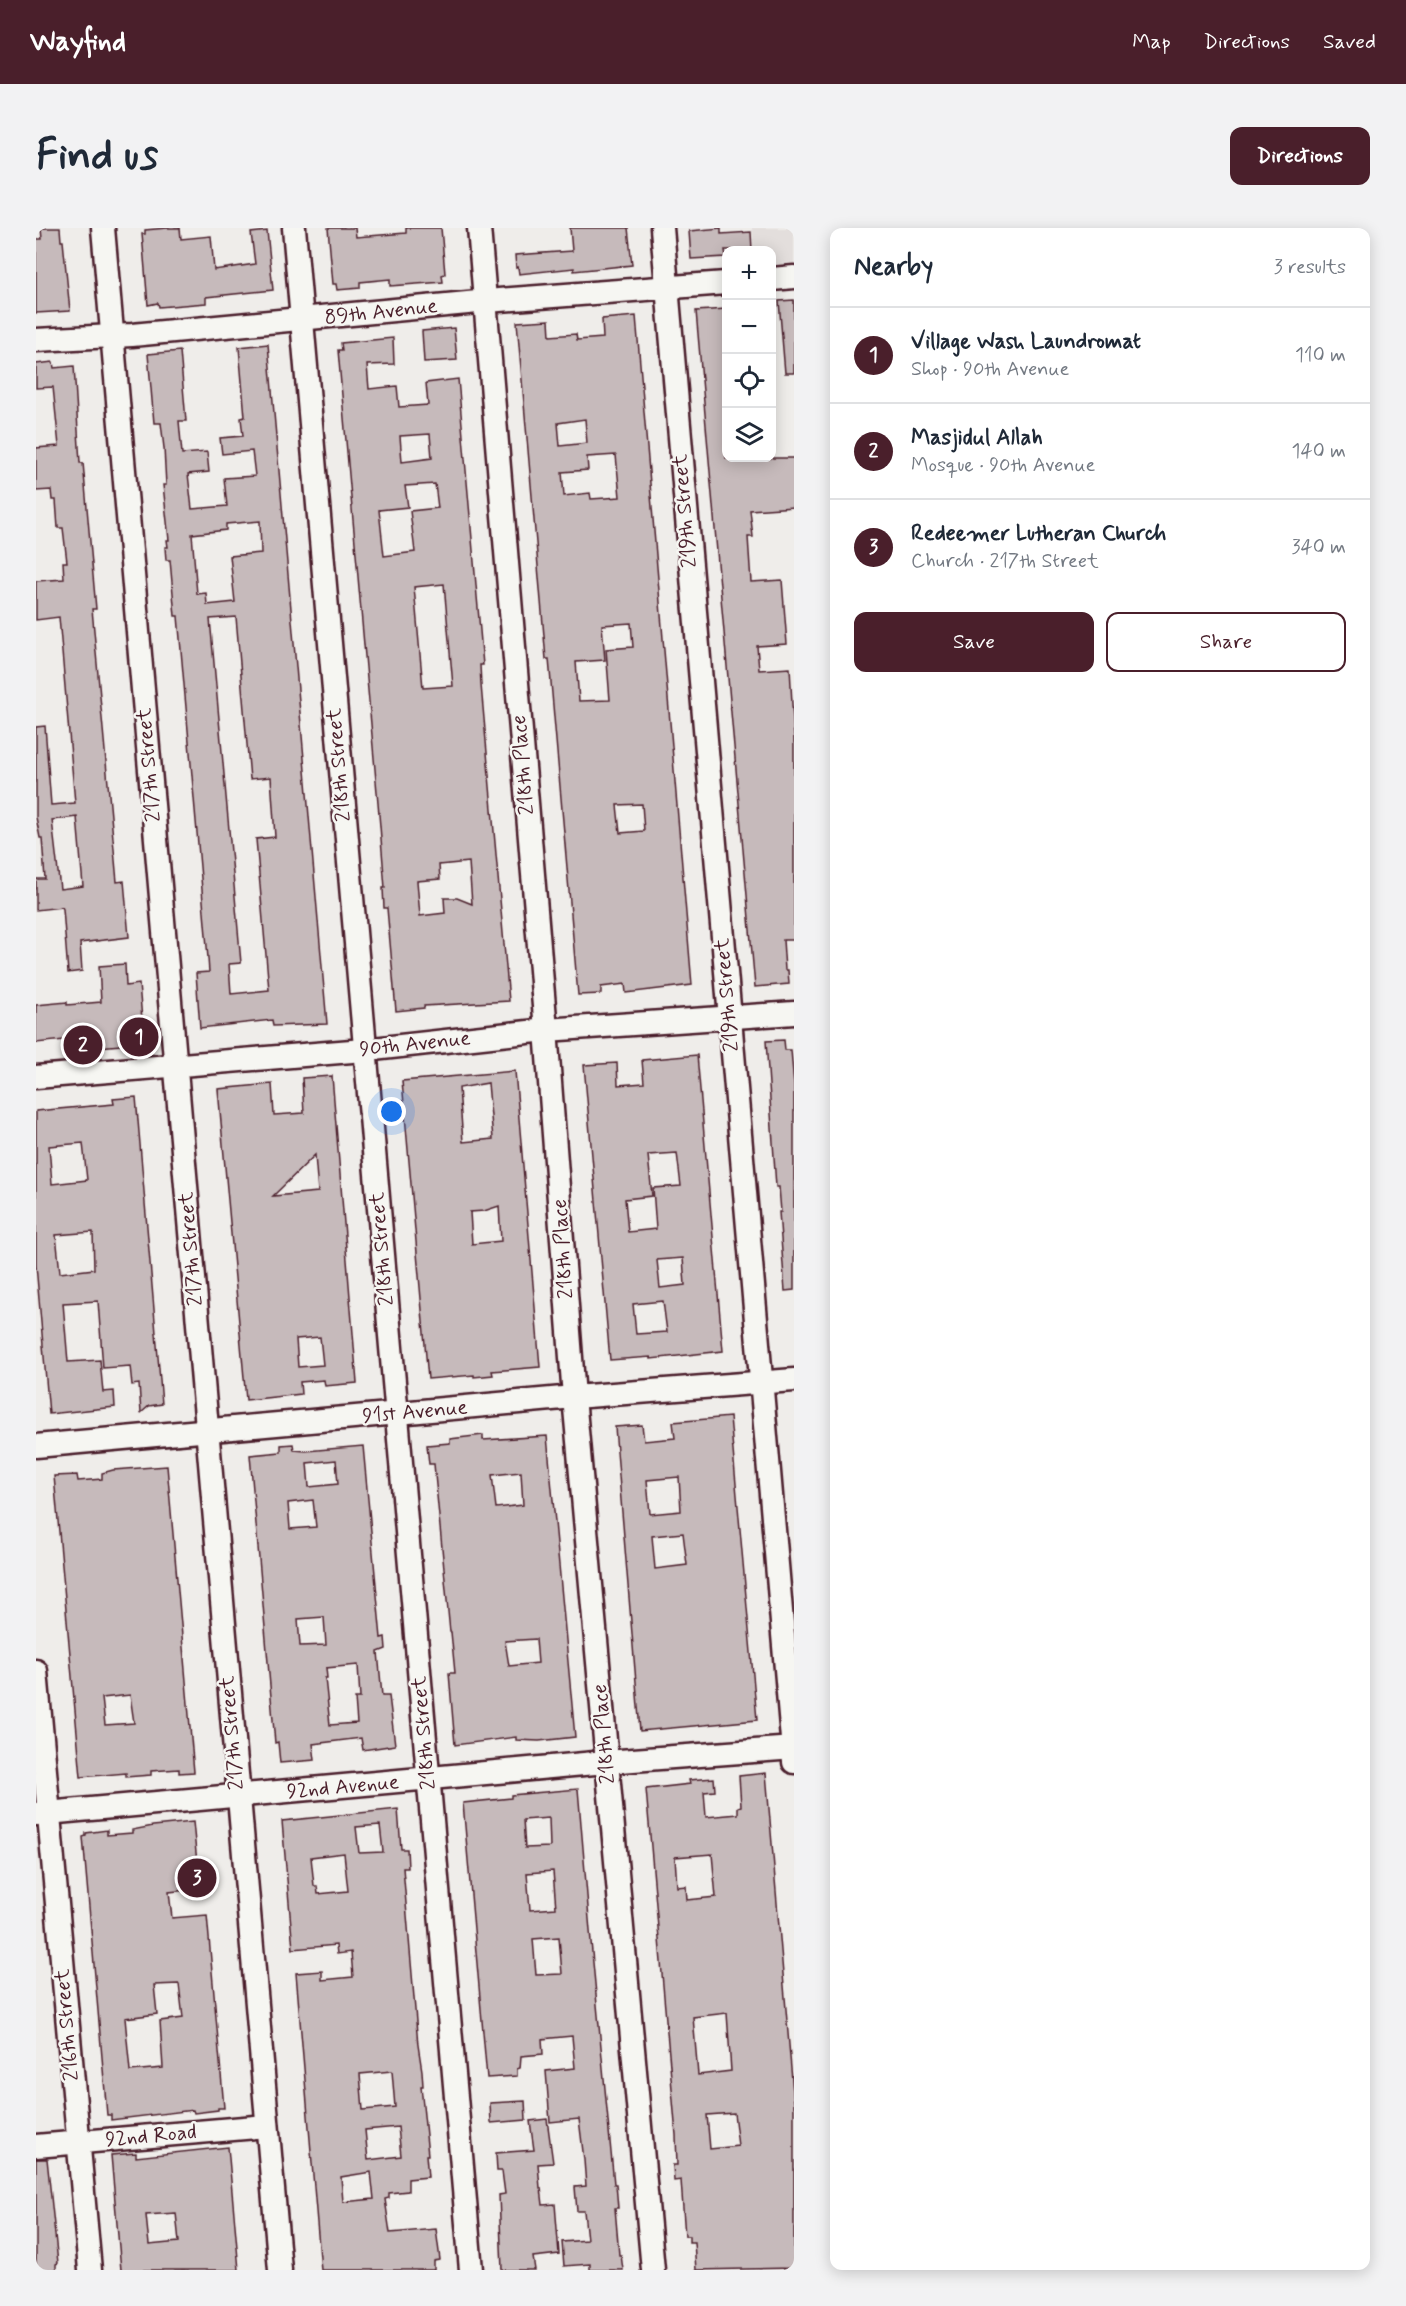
<!DOCTYPE html>
<html lang="en">
<head>
<meta charset="utf-8">
<style>
  :root { --surface:#fff; --page:#f2f2f3; --text:#1f2937; --muted:#747a83; --line:#e0e1e3; --accent:#4a1f2b }
  body { margin:0; font-family:Mynerve,sans-serif; background:var(--page); color:var(--text) }
  .controls { position:absolute; right:18px; top:18px; display:grid; overflow:hidden; border-radius:12px; box-shadow:0 3px 15px #0003 }
  .controls button { width:54px; height:54px; display:grid; place-items:center; padding:0; border:0; border-bottom:2px solid var(--line); background:var(--surface); color:var(--text); font:30px sans-serif }
  .you { position:absolute; left:356px; top:884px; width:21px; height:21px; margin:-15px; border:4px solid #fff; border-radius:50%; background:#1a73e8; box-shadow:0 0 0 9px #1a73e833 }
  .badge { display:grid; place-items:center; width:39px; height:39px; border-radius:50%; background:var(--accent); color:#fff; font-size:20px; font-weight:700 }
  .pin { position:absolute; translate:-50% -50%; border:3px solid #fff; box-shadow:0 2px 6px #0006 }
  .list { margin:0; padding:0; list-style:none }
  h2 { display:flex; justify-content:space-between; align-items:center; height:78px; margin:0; padding:0 24px; font-size:26px }
  h2 small { font-size:20px; font-weight:400; color:var(--muted) }
  .list li { display:grid; grid-template-columns:39px 1fr auto; gap:18px; align-items:center; box-sizing:border-box; height:96px; padding:0 24px; border-top:2px solid var(--line) }
  .list b { display:block; font-size:22px; white-space:nowrap }
  .list p { margin:0; font-size:20px; white-space:nowrap; color:var(--muted) }
  .list em { font-size:20px; font-style:normal; color:var(--muted) }
  .actions { display:flex; gap:12px; padding:18px 24px }
  .actions a { flex:1; padding:14px 0; border:2px solid var(--accent); border-radius:12px; text-align:center; font-size:21px; color:var(--accent) }
  .actions .main { background:var(--accent); color:#fff }
  .icon { flex:none; width:33px; height:33px; fill:none; stroke:currentColor; stroke-width:2; stroke-linecap:round; stroke-linejoin:round }
  .map { position:relative; flex:none; width:758px; height:2042px; overflow:hidden; border-radius:12px }
  header { display:flex; align-items:center; gap:36px; box-sizing:border-box; height:84px; padding:0 30px; background:var(--accent); color:#fff }
  header strong { font-size:28px }
  nav { display:flex; gap:33px; margin-inline-start:auto; font-size:21px }
  .intro { display:flex; align-items:center; justify-content:space-between; box-sizing:border-box; height:144px; padding:0 36px }
  h1 { margin:0; font-size:42px }
  .button { padding:15px 27px; border-radius:12px; background:var(--accent); color:#fff; font-size:21px; font-weight:700 }
  main { display:flex; gap:36px; padding:0 36px }
  aside { flex:1; background:var(--surface); border-radius:12px; box-shadow:0 3px 15px #0003 }
  .map>svg:first-child { display:block }
  .built { fill:#e3dedc }
  .building { fill:#c6babb; stroke:#4a1f2b; stroke-width:1.5; fill-rule:evenodd }
  .lines { fill:none; stroke-linecap:round; stroke-linejoin:round }
  .minor-casing { stroke:#4a1f2b; stroke-width:27 }
  .minor { stroke:#f6f6f2; stroke-width:22 }
  .labels { text-anchor:middle; dominant-baseline:central; stroke-width:5; stroke-linejoin:round; paint-order:stroke }
  .street-label { font-size:21px; fill:#4a1f2b; stroke:#f6f6f2 }
</style>
</head>
<body>
<header>
<strong>Wayfind</strong>
<nav><a>Map</a><a>Directions</a><a>Saved</a></nav>
</header>
<div class="intro"><h1>Find us</h1><a class="button">Directions</a></div>
<main>
<div class="map">
<svg width="758" height="2042" viewBox="0 0 758 2042">
  <rect width="100%" height="100%" fill="#efedea"/>
  <filter id="ink" filterUnits="userSpaceOnUse"><feTurbulence type="fractalNoise" baseFrequency=".0167" numOctaves="2"/><feDisplacementMap in="SourceGraphic" scale="12" xChannelSelector="R" yChannelSelector="G"/><feConvolveMatrix kernelMatrix="1 2 1 2 8 2 1 2 1" color-interpolation-filters="sRGB"/></filter>
  <g filter="url(#ink)">
    <polygon class="built" points="716,0 758,0 758,35 736,37 736,22 718,22"/>
    <g class="building">
      <polygon points="5,0 24,0 25,13 27,13 34,83 0,85 0,11 6,11"/>
      <polygon points="131,0 144,0 145,11 175,8 178,42 219,36 215,5 231,3 237,62 170,69 170,75 123,79 122,75 112,77 106,6 109,6 109,2"/>
      <polygon points="292,0 319,0 320,9 370,5 370,0 405,0 409,46 406,47 407,54 354,58 354,51 324,54 324,60 301,62 300,56 297,56"/>
      <polygon points="534,0 592,0 596,37 538,43 538,40 483,46 482,39 480,40 479,27 536,23"/>
      <polygon points="685,0 685,6 715,4 716,22 689,22 690,29 655,31 653,3"/>
      <polygon points="758,72 758,145 749,145 743,73"/>
      <polygon points="690,81 690,230 758,230 758,279 714,282 717,309 712,309 715,354 746,352 751,416 721,418 723,442 754,440 758,511 758,712 747,712 749,742 752,742 753,756 719,759 660,83"/>
      <path d="M600 88 656 757 590 765 589 756 565 759V766L542 767 513 431H510L481 94 513 92 514 108 540 106 541 112 567 110 566 91ZM549 191 551 215 524 218 522 195ZM580 227 584 269 555 271 554 265 528 268 526 244 552 242 551 229ZM595 395 597 419 570 421 574 472 543 473 540 434 569 432 566 397ZM606 576 608 603 584 605 581 577Z"/>
      <polygon points="418,100 421,132 388,134 386,103"/>
      <path d="M357 110 358 136 331 137 333 161 361 158 363 179 392 177 390 155 422 151 447 437H444L445 457 473 773 388 778V780L360 783 351 680H348L347 660H349L344 598 302 122H306L305 115ZM394 206 396 230 366 234 364 208ZM399 256 402 280 374 283 379 324 348 328 343 282 372 279 369 258ZM408 356 417 458 387 460 378 359ZM433 634 436 676 421 670H408L409 685 384 688 381 653 404 651 403 637Z"/>
      <path d="M232 116 291 796 237 798 236 792 164 800 160 745 173 744 172 730 142 388H139L134 332H130L129 319H132L131 312H133L127 257H130L128 220 125 195H118L112 126 144 123 150 193H143L146 226 171 224 173 244 152 246 156 281 191 278 188 250 219 248 216 223 186 226 184 210 207 208 205 190 209 189 203 119ZM224 293 225 325 194 328 199 374 171 377 170 365 161 366 156 306 190 302V296ZM200 389 214 551 235 549 239 609 220 611 233 762 195 766 193 736 205 735 174 391Z"/>
      <path d="M17 134 18 140 38 138 44 235H47L60 381H56L81 654 88 653 93 709 44 715 46 743 32 745 27 681 26 679 0 682V651H9L6 610H4L0 589V499L9 498 15 577 39 575 23 389 0 392V353L28 351 27 334H31L27 300H22L20 272H16L15 262 0 263V220L23 218 17 159 0 160V136ZM41 589 47 658 24 661 16 592Z"/>
      <polygon points="89,736 90,758 103,756 108,815 39,821 38,811 0,815 0,777 31,774 31,777 65,774 63,738"/>
      <polygon points="748,812 749,822 755,822 758,858 758,1062 749,1063 743,984 745,984 743,959 740,959 738,929 730,813"/>
      <path d="M661 827 687 1123 615 1131V1129L574 1132 548 837 581 835 582 857 608 855 606 832ZM641 925 645 958 617 960 620 1001 592 1004 589 971 616 968 612 927ZM647 1030 649 1057 624 1060 621 1032ZM627 1073 631 1104 600 1106 597 1076Z"/>
      <path d="M479 843 504 1139 456 1143 457 1147 438 1149V1147L392 1151 366 853ZM452 855 457 911 427 914 423 860ZM463 978 465 1013 436 1016 434 984 448 983Z"/>
      <path d="M296 848 321 1155 289 1158 288 1152 264 1154 265 1166 210 1172 182 861 236 856 238 887 268 885 266 850ZM279 927 282 964 237 968ZM284 1109 287 1137 262 1139 260 1111Z"/>
      <path d="M100 869 126 1176 113 1178 105 1185 103 1156 96 1157 94 1138 67 1140 62 1073 27 1075 32 1134 64 1132 67 1164 78 1163 79 1179 13 1186 0 1037V883L78 876 77 871ZM47 915 51 952 16 956 13 918ZM57 1004 58 1041 24 1045 20 1007Z"/>
      <path d="M694 1189 721 1492 604 1503 579 1199 606 1197 608 1213 639 1210 637 1194ZM643 1249 645 1283 614 1286 611 1252ZM647 1305 651 1337 619 1341 616 1308Z"/>
      <path d="M447 1207V1212L511 1208 539 1509 503 1513 480 1512V1509L419 1517 413 1445H419L415 1404H414L398 1236H393L391 1217 414 1215V1211ZM485 1244 487 1277 460 1280 456 1247ZM500 1411 502 1435 473 1438 469 1413Z"/>
      <path d="M257 1216 258 1222 270 1223 327 1218 345 1410 349 1409 350 1421 342 1424 346 1468H353L359 1517 327 1522 325 1510 277 1516 279 1532 244 1535 242 1514 239 1515 214 1227 245 1224V1217ZM300 1232 302 1256 273 1259 271 1235ZM277 1272 280 1299 254 1301 252 1275ZM288 1389 290 1417 264 1418 262 1391ZM322 1437 324 1470H319L321 1495 294 1497 289 1450H291L290 1440Z"/>
      <path d="M131 1238 158 1544 143 1545V1541L115 1543V1547L102 1548 90 1549V1545L45 1549 18 1248 41 1247 42 1253 66 1251V1245L77 1242ZM94 1467 98 1495 69 1497 66 1470Z"/>
      <path d="M730 1545 758 1876V2040L660 2042 658 2014H653V2008H649L645 1952 638 1953 637 1937H641L640 1907 610 1561 654 1556 653 1552 678 1550 679 1563 668 1564 670 1589 702 1586V1579L705 1578 703 1548ZM676 1626 680 1669 651 1672 650 1658 641 1659 639 1629ZM691 1785 695 1843 662 1847 657 1789ZM698 1885 702 1918 674 1921 671 1887Z"/>
      <path d="M542 1561 554 1703 578 1956H580L582 1980H579L583 2027H585L587 2042H554V2036L528 2038 526 2014 551 2012 548 1983H541L539 1959 550 1958 548 1932 543 1891 514 1894 510 1843 539 1840 536 1808 506 1811 507 1826 485 1828 484 1840 481 1841V1848L451 1850 427 1575 475 1570V1567ZM513 1590 514 1619 489 1620 487 1592ZM517 1643 520 1680 494 1682 491 1645ZM523 1709 526 1746 500 1747 497 1711Z"/>
      <path d="M362 1581 365 1621H371L372 1640H367L382 1817 386 1843 387 1858H385L392 1927H390L392 1949 372 1951V1963L353 1965V1970L349 1971 354 2005 400 2001 404 2032 398 2033V2042H285L260 1745 286 1743V1752L317 1749 315 1724 301 1726 300 1717 257 1721 246 1593ZM344 1597 347 1624 323 1625 320 1599ZM308 1625 312 1663 282 1666 281 1658H278L275 1629ZM356 1843 359 1879 327 1882 324 1846ZM362 1899 365 1928 332 1932 329 1902ZM335 1944 338 1971 307 1974 305 1949Z"/>
      <path d="M157 1594 161 1635 170 1634V1660L133 1664 136 1690 171 1687 188 1880H182V1882L158 1885 157 1882 75 1892V1887H71L47 1609 50 1608V1605L71 1602V1607L96 1605V1602L117 1598ZM143 1756 147 1790 124 1793 127 1840 94 1843 89 1790 121 1786 118 1757Z"/>
      <polygon points="489,1873 490,1892 455,1895 454,1875"/>
      <polygon points="511,1891 517,1935 502,1936 504,1960 505,1960 507,1977 519,1976 523,2026 497,2029 499,2042 466,2042 463,1967 469,1966 466,1943 461,1943 460,1925 498,1922 494,1893"/>
      <path d="M192 1919 203 2042H85L75 1927 100 1925V1929ZM140 1985 143 2014 113 2017 110 1987Z"/>
      <polygon points="0,1931 11,1931 22,2035 20,2036 20,2042 0,2042"/>
    </g>
    <g class="lines">
      <g class="minor-casing">
        <g id="minor">
          <polyline points="67,0 244,2042"/>
          <polyline points="258,0 435,2042"/>
          <polyline points="443,0 510,802 538,1169 617,2042"/>
          <polyline points="626,0 758,1534"/>
          <polyline points="736,51 758,49"/>
          <polyline points="0,112 96,107 463,72 690,55"/>
          <polyline points="0,849 328,822 510,802 758,785"/>
          <polyline points="0,1218 538,1169 758,1152"/>
          <polyline points="0,1443 54,2042"/>
          <polyline points="0,1586 570,1534 758,1520"/>
          <polyline points="0,1918 231,1898"/>
        </g>
      </g>
      <use href="#minor" class="minor"/>
    </g>
  </g>
  <g class="labels">
    <g class="street-label">
      <text transform="translate(345 84) rotate(-6)">89th Avenue</text>
      <text transform="translate(649 283) rotate(-95)">219th Street</text>
      <text transform="translate(113 537) rotate(-95)">217th Street</text>
      <text transform="translate(303 537) rotate(-95)">218th Street</text>
      <text transform="translate(487 537) rotate(-95)">218th Place</text>
      <text transform="translate(691 767) rotate(-95)">219th Street</text>
      <text transform="translate(379 816) rotate(-6)">90th Avenue</text>
      <text transform="translate(155 1021) rotate(-95)">217th Street</text>
      <text transform="translate(346 1021) rotate(-95)">218th Street</text>
      <text transform="translate(527 1021) rotate(-94)">218th Place</text>
      <text transform="translate(379 1184) rotate(-5)">91st Avenue</text>
      <text transform="translate(196 1505) rotate(-95)">217th Street</text>
      <text transform="translate(388 1505) rotate(-95)">218th Street</text>
      <text transform="translate(568 1506) rotate(-95)">218th Place</text>
      <text transform="translate(307 1559) rotate(-5)">92nd Avenue</text>
      <text transform="translate(31 1797) rotate(-95)">216th Street</text>
      <text transform="translate(115 1908) rotate(-5)">92nd Road</text>
    </g>
  </g>
</svg>
<div class="controls">
<button>+</button>
<button>−</button>
<button><svg class="icon" aria-label="locate" viewBox="0 0 24 24"><circle cx="12" cy="12" r="6"/><path d="M12 2v4M12 18v4M2 12h4M18 12h4"/></svg></button>
<button><svg class="icon" aria-label="layers" viewBox="0 0 24 24"><path d="M12 4l9 5-9 5-9-5zM3 14l9 5 9-5"/></svg></button>
</div>
<div class="you"></div>
<div class="pin badge" style="left:103px;top:809px">1</div>
<div class="pin badge" style="left:47px;top:817px">2</div>
<div class="pin badge" style="left:161px;top:1650px">3</div>
</div>
<aside>
<h2>Nearby<small>3 results</small></h2>
<ul class="list">
<li><span class="badge">1</span><div><b>Village Wash Laundromat</b><p>Shop · 90th Avenue</p></div><em>110 m</em></li>
<li><span class="badge">2</span><div><b>Masjidul Allah</b><p>Mosque · 90th Avenue</p></div><em>140 m</em></li>
<li><span class="badge">3</span><div><b>Redeemer Lutheran Church</b><p>Church · 217th Street</p></div><em>340 m</em></li>
</ul>
<div class="actions"><a class="main">Save</a><a>Share</a></div>
</aside>
</main>
</body>
</html>
